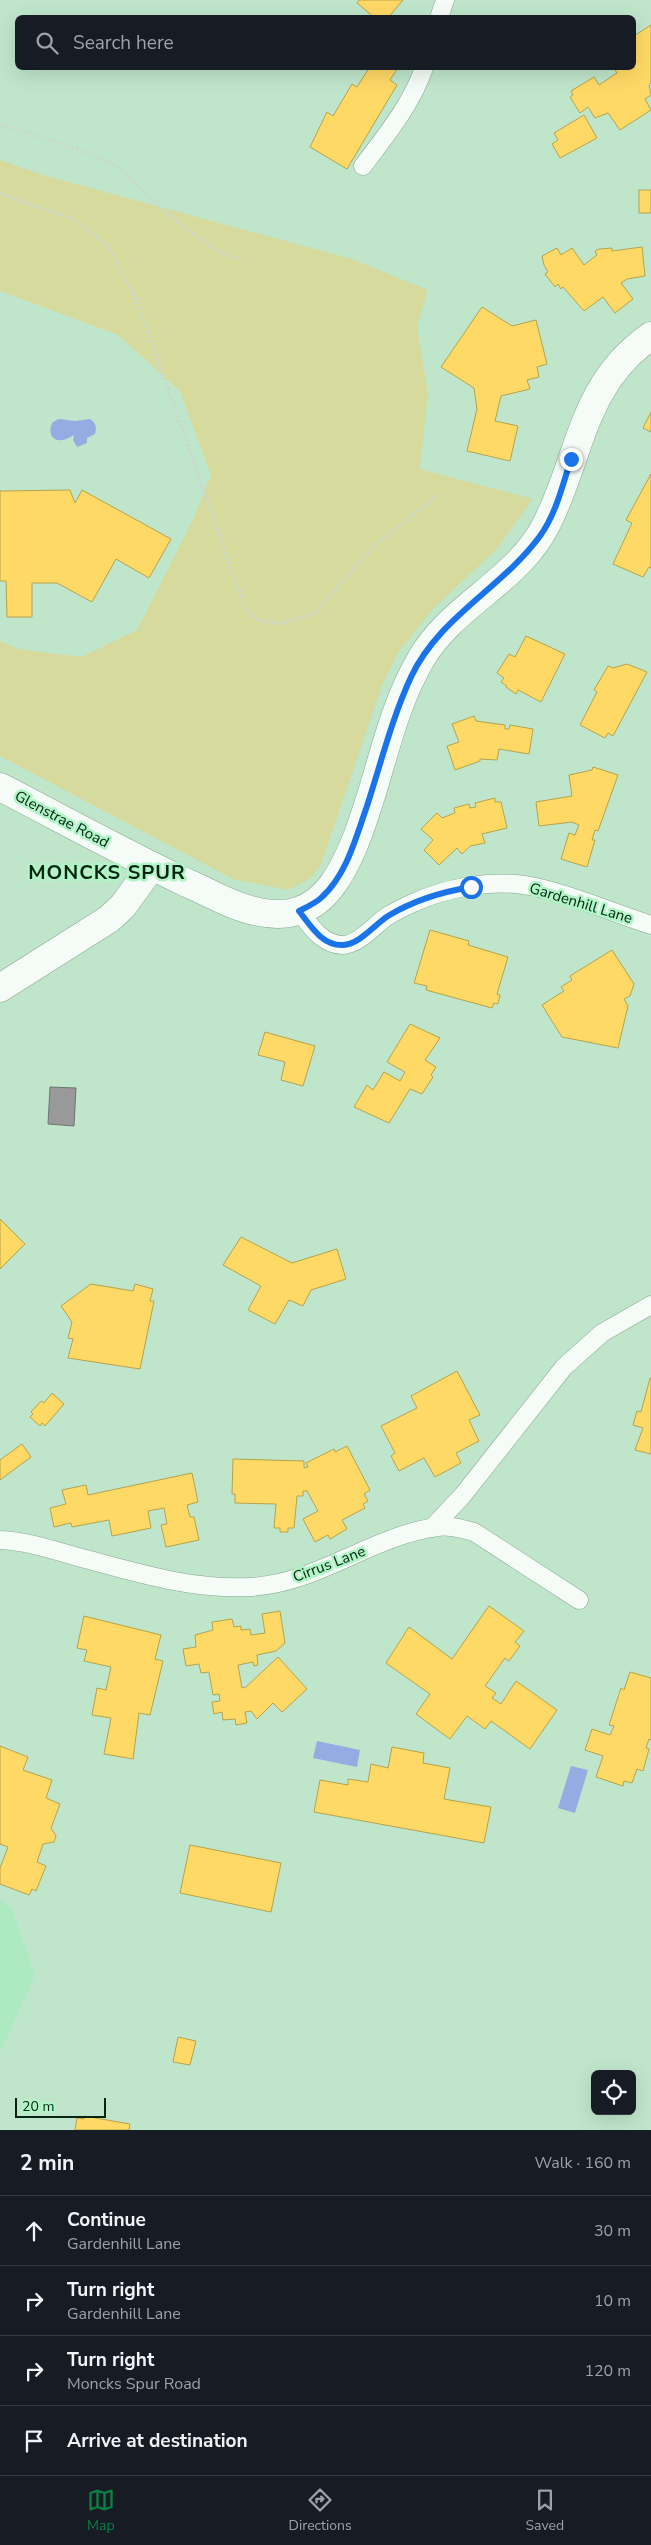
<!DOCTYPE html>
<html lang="en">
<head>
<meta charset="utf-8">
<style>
  :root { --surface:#171b24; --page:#242831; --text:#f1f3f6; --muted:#9ea1a6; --line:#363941; --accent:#0b8043 }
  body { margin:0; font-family:"Nunito Sans",sans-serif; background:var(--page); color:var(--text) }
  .controls { position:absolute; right:15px; bottom:15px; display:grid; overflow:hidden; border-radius:8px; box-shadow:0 5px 20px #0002 }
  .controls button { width:45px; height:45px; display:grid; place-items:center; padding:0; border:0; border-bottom:1px solid var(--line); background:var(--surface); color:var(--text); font:25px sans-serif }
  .scale { position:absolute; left:15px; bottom:12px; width:91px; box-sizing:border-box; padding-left:5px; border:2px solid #072413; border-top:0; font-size:14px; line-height:18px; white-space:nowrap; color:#072413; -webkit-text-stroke:4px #b0f5c5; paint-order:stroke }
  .stop { position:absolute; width:15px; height:15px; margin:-11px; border:4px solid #1a73e8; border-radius:50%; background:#fff }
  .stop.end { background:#1a73e8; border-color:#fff; box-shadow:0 1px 5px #0008 }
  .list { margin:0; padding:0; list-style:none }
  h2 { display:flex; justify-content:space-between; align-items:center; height:65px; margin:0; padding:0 20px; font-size:21px }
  h2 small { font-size:16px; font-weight:400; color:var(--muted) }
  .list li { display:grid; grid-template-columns:32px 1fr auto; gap:15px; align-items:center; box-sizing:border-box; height:70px; padding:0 20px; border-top:1px solid var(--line) }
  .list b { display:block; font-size:19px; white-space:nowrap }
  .list p { margin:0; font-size:16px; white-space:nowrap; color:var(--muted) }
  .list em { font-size:16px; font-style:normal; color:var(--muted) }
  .icon { flex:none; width:28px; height:28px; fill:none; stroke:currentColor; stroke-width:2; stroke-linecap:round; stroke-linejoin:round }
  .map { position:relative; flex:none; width:651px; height:2130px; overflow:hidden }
  .search { position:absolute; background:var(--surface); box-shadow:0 5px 20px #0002; left:15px; right:15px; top:15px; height:55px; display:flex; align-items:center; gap:12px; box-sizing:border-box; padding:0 18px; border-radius:8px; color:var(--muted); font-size:19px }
  .sheet { height:345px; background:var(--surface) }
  nav { display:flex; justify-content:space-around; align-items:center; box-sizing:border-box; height:70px; border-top:1px solid var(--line); background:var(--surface); font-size:14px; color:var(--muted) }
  nav a { display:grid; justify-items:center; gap:2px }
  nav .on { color:var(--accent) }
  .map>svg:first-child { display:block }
  .built { fill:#aeeac1 }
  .green { fill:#d6da9d }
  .water { fill:#94ace1 }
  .homes { fill:#ffd966; stroke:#b5a34d }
  .industry { fill:#999; stroke:#6d7671 }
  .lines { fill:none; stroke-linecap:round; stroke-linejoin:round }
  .service-casing { stroke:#89a792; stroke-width:19 }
  .minor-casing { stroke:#89a792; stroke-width:29 }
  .path { stroke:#cbd7ce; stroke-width:3; stroke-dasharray:2.5 2.5; stroke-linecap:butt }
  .service { stroke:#f5fbf7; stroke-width:18 }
  .minor { stroke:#f5fbf7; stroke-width:28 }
  .route { stroke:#1a73e8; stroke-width:6 }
  .labels { text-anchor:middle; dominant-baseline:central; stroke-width:5; stroke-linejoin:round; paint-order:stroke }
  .street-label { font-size:15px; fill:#072413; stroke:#b0f5c5 }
  .district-label { font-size:20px; font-weight:bold; letter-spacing:1px; fill:#072413; stroke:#b0f5c5 }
</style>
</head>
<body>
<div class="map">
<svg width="651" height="2130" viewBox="0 0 651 2130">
  <rect width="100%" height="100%" fill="#bfe6cb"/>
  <polygon class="built" points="0,1900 12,1909 35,1975 0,2053"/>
  <polygon class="green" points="0,160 43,175 352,259 428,290 417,326 428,393 420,469 533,499 496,550 434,608 400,650 382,685 322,863 311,878 288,890 233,879 0,756 0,641 19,649 81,657 137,630 192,522 211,475 180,391 118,335 0,291"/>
  <g class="water">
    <path d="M59 419 75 421 90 419C96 423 97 427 95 434L87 438V443L77 447 73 440 74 435C70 437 66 440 62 440 50 442 48 429 53 422Z"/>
    <polygon points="317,1741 360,1750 357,1767 313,1758"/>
    <polygon points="571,1766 588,1770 575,1813 558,1808"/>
  </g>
  <g class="homes">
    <polygon points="359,0 403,0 388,18 375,18 357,3"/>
    <polygon points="651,25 651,83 649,85 651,95 645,99 651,110 620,130 608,113 595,118 588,107 580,113 570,97 573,95 571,91 594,77 599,85 617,73 614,68 634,68 634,36"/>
    <polygon points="369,68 397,69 390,80 397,85 347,169 310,147 327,112 333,116 352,84 357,87"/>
    <polygon points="584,115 597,138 560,158 552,144 558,140 554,133"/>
    <rect x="639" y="190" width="12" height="23"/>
    <polygon points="642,247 645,276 627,279 621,283 633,299 615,313 603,297 584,311 563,287 561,289 558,284 555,287 545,274 548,272 544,265 542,256 557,248 561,255 572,248 584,265 597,255 595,251 599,249 612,248 612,251"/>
    <polygon points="482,307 512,326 536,320 547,364 537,367 539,377 527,380 530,389 501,396 495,421 518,426 510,461 467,451 477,409 474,388 441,367"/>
    <polygon points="651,412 651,432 643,428"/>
    <polygon points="651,474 651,568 649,567 643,577 613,564 632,523 626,520"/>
    <polygon points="70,490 75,503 82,490 171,539 149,578 116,559 92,602 57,583 32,583 32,617 7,617 6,581 0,581 0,491"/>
    <polygon points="526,636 565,654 541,702 518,690 516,694 506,687 507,686 501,682 504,678 497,673 509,654 515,657"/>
    <polygon points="627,664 647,672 613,736 608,733 605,738 580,725 597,692 594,690 608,666 613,668"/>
    <polygon points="474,716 476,721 505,725 505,729 509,729 510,725 533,729 529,754 499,749 497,760 480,759 480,761 455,770 447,746 459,742 452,724"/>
    <polygon points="593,767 618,775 598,831 595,830 592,840 595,840 587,867 561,859 569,833 575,835 579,825 572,822 539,826 536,802 572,796 569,775 592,770"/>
    <polygon points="495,798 495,802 501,802 507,828 482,834 485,843 470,846 462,854 457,848 439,865 424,850 433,840 421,829 437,813 442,818 455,813 454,808 469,804 470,808 476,807 475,803"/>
    <polygon points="430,930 469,941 468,945 508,957 497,994 500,995 498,1004 494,1003 492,1008 426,990 427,986 414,983"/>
    <polygon points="612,950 634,984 630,996 624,999 628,1006 618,1048 562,1037 542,1005 564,991 561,987 572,980 570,976"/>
    <polygon points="410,1024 440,1038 425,1060 436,1067 431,1075 433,1077 422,1094 410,1089 389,1123 354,1107 367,1085 373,1090 384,1072 400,1081 405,1072 387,1062"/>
    <polygon points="265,1032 315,1046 303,1086 281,1080 285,1062 258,1055"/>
    <polygon points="0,1219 25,1244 0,1269"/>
    <polygon points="241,1237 292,1263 337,1249 346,1279 311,1290 303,1306 289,1300 275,1324 248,1310 261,1286 223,1265"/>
    <polygon points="91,1284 133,1291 135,1284 153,1289 150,1301 154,1301 140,1369 68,1358 73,1339 68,1338 72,1322 61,1306"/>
    <polygon points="457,1371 480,1415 469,1420 479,1441 456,1453 461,1463 435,1477 424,1458 399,1471 391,1456 395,1453 381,1426 417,1408 411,1396"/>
    <polygon points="650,1378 651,1378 651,1454 635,1450 643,1428 633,1425 637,1411 641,1412"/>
    <polygon points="52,1393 64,1404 45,1426 42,1423 40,1426 30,1417 33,1414 31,1412 41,1401 44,1403"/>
    <polygon points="22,1444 31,1457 0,1480 0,1460"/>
    <polygon points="347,1446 370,1490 364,1494 368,1501 363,1504 365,1508 342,1520 347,1529 330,1539 328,1535 315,1542 303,1519 318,1511 307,1491 303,1491 303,1496 297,1496 294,1528 288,1528 288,1532 280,1532 280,1528 274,1528 276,1504 235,1503 235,1494 232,1494 233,1459 304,1461 304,1468 308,1467 306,1463 334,1449 335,1452"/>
    <polygon points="192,1473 198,1502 187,1505 190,1517 194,1517 199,1540 166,1547 161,1525 167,1524 164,1508 148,1511 151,1528 112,1536 109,1520 72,1527 71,1523 54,1527 50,1508 66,1504 62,1490 86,1485 88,1495"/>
    <polygon points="489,1606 524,1631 515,1642 520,1646 509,1661 505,1658 485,1686 496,1693 492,1698 501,1704 516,1681 557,1710 530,1749 491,1721 485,1729 467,1716 450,1739 416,1714 430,1694 386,1663 409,1627 452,1659"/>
    <polygon points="280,1611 285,1643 276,1651 257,1655 258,1665 254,1666 253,1662 238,1665 242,1688 246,1687 278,1657 307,1689 282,1712 273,1703 257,1719 251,1711 245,1712 247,1723 236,1725 235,1719 223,1720 222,1712 214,1714 212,1702 220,1701 219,1694 213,1695 209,1672 201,1673 199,1664 186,1666 183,1649 196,1647 195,1635 213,1630 212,1622 232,1619 234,1627 241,1626 241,1630 250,1629 251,1635 265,1633 262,1614"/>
    <polygon points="84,1616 161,1635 155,1659 163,1661 150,1715 139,1713 133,1759 104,1754 111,1718 92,1715 97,1688 106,1690 111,1667 84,1661 87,1650 77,1648"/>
    <polygon points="630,1672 651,1678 651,1740 649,1739 646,1748 649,1749 643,1771 637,1769 632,1783 624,1781 623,1786 596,1777 603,1756 585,1750 592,1729 610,1735 614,1726 609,1725 621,1688 624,1690"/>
    <polygon points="0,1746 28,1757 23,1770 52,1780 46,1798 60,1804 51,1828 56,1836 54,1842 43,1844 37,1862 46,1866 36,1891 32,1889 29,1895 0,1884 0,1868 8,1847 0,1844"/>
    <polygon points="392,1747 424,1753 423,1763 450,1768 444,1799 491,1807 484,1843 314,1812 320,1780 348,1785 348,1779 368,1782 371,1764 388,1768"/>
    <polygon points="190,1845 281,1863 271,1912 180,1893"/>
    <polygon points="178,2037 196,2041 190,2065 173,2062"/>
    <polygon points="84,2116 130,2124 129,2130 75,2130 77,2118 84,2119"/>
  </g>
  <polygon class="industry" points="50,1087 76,1088 74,1126 48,1124"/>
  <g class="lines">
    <g class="service-casing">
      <g id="service">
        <polyline points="439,18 445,0"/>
        <path d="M363 166C387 134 411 105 424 68"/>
        <path d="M299 911C310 925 321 944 342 945 358 945 374 926 386 917 394 912 404 907 413 903 445 888 489 880 524 885 563 891 613 913 651 925"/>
        <polyline points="432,1528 463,1495 564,1367 602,1333 651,1305"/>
        <path d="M0 1540C26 1541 53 1550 78 1557 135 1572 190 1590 250 1587 317 1584 371 1536 437 1527 450 1525 462 1529 474 1532L579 1600"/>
      </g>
    </g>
    <g class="minor-casing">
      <g id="minor">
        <path d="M0 787C62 819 124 853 187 883 204 890 221 900 238 906 257 913 279 917 298 911 327 902 342 872 353 847 379 786 387 717 421 659 452 605 518 581 546 525 581 457 581 384 651 336"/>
        <polyline points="0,988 109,919 123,906 152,866"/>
      </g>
    </g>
    <g class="path">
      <polyline points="0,124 80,150 116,165 172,218 212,247 238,259"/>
      <polyline points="0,194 73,219 107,244 136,299 246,610 259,620 280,624 316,613 373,547 438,495"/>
    </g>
    <use href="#service" class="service"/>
    <use href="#minor" class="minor"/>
  </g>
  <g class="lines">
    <path class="route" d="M471 887C441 892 414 900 388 916 374 925 360 944 343 945 322 946 310 925 299 911 307 907 316 903 322 897 347 874 356 837 367 806 381 763 392 718 411 677 439 617 502 588 540 536 556 514 563 484 571 459"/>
  </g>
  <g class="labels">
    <g class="street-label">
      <text transform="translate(62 819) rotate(28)">Glenstrae Road</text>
      <text transform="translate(581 903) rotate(17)">Gardenhill Lane</text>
      <text transform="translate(329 1564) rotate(-21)">Cirrus Lane</text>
    </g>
    <g class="district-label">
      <text x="107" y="872">MONCKS SPUR</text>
    </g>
  </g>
</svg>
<div class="controls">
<button><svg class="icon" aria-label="locate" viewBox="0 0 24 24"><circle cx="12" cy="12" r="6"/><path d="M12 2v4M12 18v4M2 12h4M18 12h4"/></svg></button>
</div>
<div class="scale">20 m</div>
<div class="stop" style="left:471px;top:887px"></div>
<div class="stop end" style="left:571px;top:459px"></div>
<div class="search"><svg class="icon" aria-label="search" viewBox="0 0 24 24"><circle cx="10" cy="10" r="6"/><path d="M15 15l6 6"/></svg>Search here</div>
</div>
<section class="sheet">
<h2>2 min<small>Walk · 160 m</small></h2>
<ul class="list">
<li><svg class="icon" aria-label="ahead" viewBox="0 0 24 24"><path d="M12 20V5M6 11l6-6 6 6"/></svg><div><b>Continue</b><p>Gardenhill Lane</p></div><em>30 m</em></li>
<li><svg class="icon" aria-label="right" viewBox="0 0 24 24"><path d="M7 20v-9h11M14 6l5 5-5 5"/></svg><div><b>Turn right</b><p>Gardenhill Lane</p></div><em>10 m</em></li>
<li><svg class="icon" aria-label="right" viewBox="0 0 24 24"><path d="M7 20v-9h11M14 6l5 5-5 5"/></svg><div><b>Turn right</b><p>Moncks Spur Road</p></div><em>120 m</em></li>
<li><svg class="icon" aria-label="arrive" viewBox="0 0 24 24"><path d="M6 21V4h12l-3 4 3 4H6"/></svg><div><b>Arrive at destination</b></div></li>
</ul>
</section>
<nav>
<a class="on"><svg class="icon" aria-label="map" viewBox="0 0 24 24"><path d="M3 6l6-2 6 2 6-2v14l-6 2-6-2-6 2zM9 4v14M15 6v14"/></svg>Map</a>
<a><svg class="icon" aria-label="directions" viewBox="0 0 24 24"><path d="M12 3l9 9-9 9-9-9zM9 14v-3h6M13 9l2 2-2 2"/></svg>Directions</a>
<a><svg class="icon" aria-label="saved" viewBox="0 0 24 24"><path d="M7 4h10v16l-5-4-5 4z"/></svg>Saved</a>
</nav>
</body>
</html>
